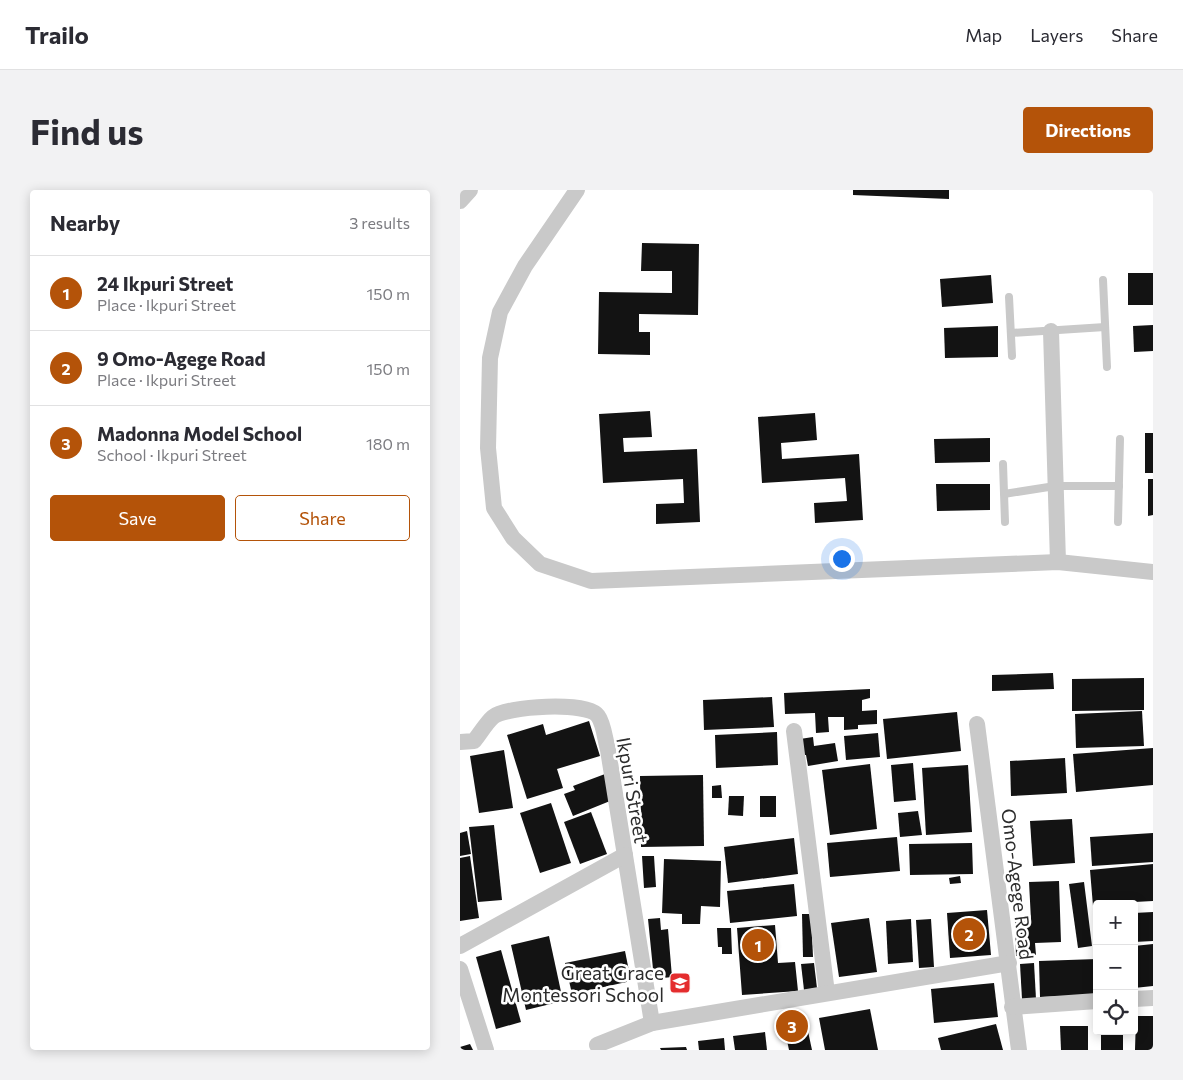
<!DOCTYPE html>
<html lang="en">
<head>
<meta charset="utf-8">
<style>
  :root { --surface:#fff; --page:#f2f2f3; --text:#2b2b33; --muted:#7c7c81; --line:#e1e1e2; --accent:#b45309 }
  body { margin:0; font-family:Commissioner,sans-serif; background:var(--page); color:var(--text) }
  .controls { position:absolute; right:15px; bottom:15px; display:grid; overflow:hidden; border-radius:5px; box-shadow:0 2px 12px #0003 }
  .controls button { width:45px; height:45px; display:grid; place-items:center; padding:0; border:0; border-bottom:1px solid var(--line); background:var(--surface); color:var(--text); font:25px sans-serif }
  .you { position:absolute; left:381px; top:368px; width:18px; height:18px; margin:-12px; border:4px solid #fff; border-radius:50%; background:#1a73e8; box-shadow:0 0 0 8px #1a73e833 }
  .badge { display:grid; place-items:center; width:32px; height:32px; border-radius:50%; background:var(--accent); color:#fff; font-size:16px; font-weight:700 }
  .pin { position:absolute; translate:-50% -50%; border:2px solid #fff; box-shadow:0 1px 5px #0006 }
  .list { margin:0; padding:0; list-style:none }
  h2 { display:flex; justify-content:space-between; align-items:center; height:65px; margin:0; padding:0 20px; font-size:21px }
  h2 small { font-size:16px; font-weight:400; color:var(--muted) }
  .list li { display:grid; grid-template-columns:32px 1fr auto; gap:15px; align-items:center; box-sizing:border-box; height:75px; padding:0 20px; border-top:1px solid var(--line) }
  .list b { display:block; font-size:19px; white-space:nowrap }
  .list p { margin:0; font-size:16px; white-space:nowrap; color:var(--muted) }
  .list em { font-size:16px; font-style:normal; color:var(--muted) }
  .actions { display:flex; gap:10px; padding:15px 20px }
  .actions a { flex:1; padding:11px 0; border:1px solid var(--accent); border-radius:5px; text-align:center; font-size:18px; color:var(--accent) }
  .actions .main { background:var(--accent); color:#fff }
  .icon { flex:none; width:28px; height:28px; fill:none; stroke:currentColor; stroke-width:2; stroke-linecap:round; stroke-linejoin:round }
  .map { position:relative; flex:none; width:693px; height:860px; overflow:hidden; border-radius:5px }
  header { display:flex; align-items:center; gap:30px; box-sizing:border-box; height:70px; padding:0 25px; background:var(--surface); border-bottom:1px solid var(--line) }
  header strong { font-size:24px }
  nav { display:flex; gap:28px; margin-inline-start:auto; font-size:18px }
  .intro { display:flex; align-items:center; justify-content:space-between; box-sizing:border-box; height:120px; padding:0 30px }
  h1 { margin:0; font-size:35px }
  .button { padding:12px 22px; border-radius:5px; background:var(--accent); color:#fff; font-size:18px; font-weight:700 }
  main { display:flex; gap:30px; padding:0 30px }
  aside { flex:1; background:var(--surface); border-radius:5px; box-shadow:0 2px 12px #0003 }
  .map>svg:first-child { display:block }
  .building { fill:#131313 }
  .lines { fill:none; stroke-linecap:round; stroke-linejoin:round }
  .service { stroke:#c9c9c9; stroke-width:8 }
  .minor { stroke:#c9c9c9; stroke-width:16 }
  .labels { text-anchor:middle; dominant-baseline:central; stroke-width:5; stroke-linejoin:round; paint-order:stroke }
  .street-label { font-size:19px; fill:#2c2c2c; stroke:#fff }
  .poi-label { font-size:19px; fill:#2c2c2c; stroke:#fff; text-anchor:end }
</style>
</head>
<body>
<header>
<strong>Trailo</strong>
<nav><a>Map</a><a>Layers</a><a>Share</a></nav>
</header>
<div class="intro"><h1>Find us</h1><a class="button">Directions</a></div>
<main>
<aside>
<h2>Nearby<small>3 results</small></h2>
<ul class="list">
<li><span class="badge">1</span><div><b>24 Ikpuri Street</b><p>Place · Ikpuri Street</p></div><em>150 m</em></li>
<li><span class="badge">2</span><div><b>9 Omo-Agege Road</b><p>Place · Ikpuri Street</p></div><em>150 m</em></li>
<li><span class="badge">3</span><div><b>Madonna Model School</b><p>School · Ikpuri Street</p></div><em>180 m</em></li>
</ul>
<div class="actions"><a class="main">Save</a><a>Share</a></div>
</aside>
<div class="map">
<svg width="693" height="860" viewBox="0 0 693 860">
  <rect width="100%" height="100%" fill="#fff"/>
  <g class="building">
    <polygon points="393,0 489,0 489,9 393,5"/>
    <polygon points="182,53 239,54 238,125 179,124 179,142 190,142 190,165 138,164 139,102 212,103 212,81 181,81"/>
    <rect x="668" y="83" width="25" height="32"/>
    <polygon points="531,85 533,113 482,117 480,89"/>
    <polygon points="693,135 693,161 674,162 673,136"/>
    <polygon points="538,136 538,167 485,168 484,138"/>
    <polygon points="190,221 192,247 163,248 164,262 237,259 240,332 196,334 196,314 224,313 223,289 143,293 139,224"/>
    <polygon points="355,223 357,250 321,253 322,269 399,264 403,330 355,333 354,313 387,311 385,288 302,293 298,227"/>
    <rect x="685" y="243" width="8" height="40"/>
    <polygon points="530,248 530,272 475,273 474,249"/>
    <polygon points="688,289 693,289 693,325 688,326"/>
    <polygon points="476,294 530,294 530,320 477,321"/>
    <polygon points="593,483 594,499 532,501 532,485"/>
    <polygon points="684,488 684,520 612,521 612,489"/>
    <polygon points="410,499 410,508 402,510 402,521 417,520 417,534 398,535 398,539 384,540 384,527 368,527 369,542 356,543 355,523 325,524 324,503"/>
    <polygon points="312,507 314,537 244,540 243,510"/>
    <polygon points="682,521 684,556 616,558 615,524"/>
    <polygon points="497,522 501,561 427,569 423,529"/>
    <polygon points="129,531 140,566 97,579 103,598 67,609 47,545 83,534 86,545"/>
    <polygon points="317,542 318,575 256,578 255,545"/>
    <polygon points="418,543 420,567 386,570 384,546"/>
    <polygon points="353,547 354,556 375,553 378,571 348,576 346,565 342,565 340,549"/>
    <polygon points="693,558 693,595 616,602 613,564"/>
    <polygon points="44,560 53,618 19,623 10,566"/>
    <polygon points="605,568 607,603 551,606 550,571"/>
    <polygon points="453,573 456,610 434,612 431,575"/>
    <polygon points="410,574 417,639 370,645 362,580"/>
    <polygon points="508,575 512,642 466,645 462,578"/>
    <polygon points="145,584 155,609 113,626 104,604 115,600 113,596"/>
    <polygon points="243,585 244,656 181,657 180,586"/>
    <polygon points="261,595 262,608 252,608 252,596"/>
    <polygon points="269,606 284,606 283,626 268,625"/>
    <rect x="300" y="606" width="16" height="21"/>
    <polygon points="91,613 111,673 80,683 60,623"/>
    <polygon points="458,621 462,645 440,647 438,623"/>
    <polygon points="131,622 147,664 120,674 104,632"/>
    <polygon points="612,629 615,673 573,676 570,631"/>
    <polygon points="34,635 42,710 18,712 9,637"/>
    <polygon points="7,641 11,664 0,666 0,643"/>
    <polygon points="693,643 693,672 632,676 630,647"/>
    <polygon points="437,647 440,681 370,687 367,653"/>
    <polygon points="334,648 338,684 268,693 264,657"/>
    <polygon points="512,653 513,684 450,685 449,654"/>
    <polygon points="10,666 19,728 0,731 0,668"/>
    <polygon points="182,666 194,666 196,697 184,698"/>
    <polygon points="204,669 261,671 260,717 241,716 240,734 222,734 222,724 202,723"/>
    <polygon points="693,674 693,711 637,714 633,716 630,680"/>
    <polygon points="500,686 501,693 490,694 489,688"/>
    <polygon points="599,691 601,752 575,753 576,765 556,766 555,730 571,730 569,692"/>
    <polygon points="624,692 632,756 618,758 609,694"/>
    <polygon points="334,694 337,726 270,733 267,701"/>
    <polygon points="527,720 531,765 490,768 487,723"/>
    <polygon points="693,722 693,751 674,752 674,723"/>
    <polygon points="342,724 351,724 353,767 343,767"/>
    <polygon points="200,728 201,740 208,739 212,787 194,789 188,729"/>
    <polygon points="409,728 417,782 379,787 371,733"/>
    <polygon points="451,729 453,772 428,774 426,731"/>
    <polygon points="471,729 474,777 459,778 456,730"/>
    <polygon points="315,735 318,773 335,772 338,801 282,805 277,738"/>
    <polygon points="257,738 271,738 272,764 262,764 262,757 258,757"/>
    <polygon points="89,746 103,811 66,820 51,755"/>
    <polygon points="693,754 693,796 674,798 674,756"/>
    <polygon points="41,760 61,832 36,839 16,767"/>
    <polygon points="165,761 171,791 112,804 105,773"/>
    <polygon points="637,769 637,805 580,807 579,771"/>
    <polygon points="354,773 357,798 344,800 341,774"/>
    <polygon points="574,773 576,809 562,809 560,774"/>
    <polygon points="534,793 538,827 474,833 471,799"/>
    <polygon points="410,819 418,860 365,860 359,828"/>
    <polygon points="676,826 693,826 693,860 675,860"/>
    <polygon points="346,832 352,860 329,860 324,836"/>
    <polygon points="536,834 543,860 481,860 478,848"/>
    <polygon points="600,836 628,836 628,860 601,860"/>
    <rect x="641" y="841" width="22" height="19"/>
    <polygon points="305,842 307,860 275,860 273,846"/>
    <polygon points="264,848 265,860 239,860 238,851"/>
    <polygon points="10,854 13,860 0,860 0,857"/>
    <polygon points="226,857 227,860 201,860 200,858"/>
  </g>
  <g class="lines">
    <g class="service">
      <polyline points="643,90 647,177"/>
      <polyline points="549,107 552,166"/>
      <polyline points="551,143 645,137"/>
      <polyline points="543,274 545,332"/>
      <polyline points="544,304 595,296 659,296"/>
      <polyline points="658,332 660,249"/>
    </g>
    <g class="minor">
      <polyline points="117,0 65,76 40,122 30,168 28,258 34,318 53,348 80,374 131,391 598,372 693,382"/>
      <polyline points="0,11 10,0"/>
      <polyline points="591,141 598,372"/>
      <polyline points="517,534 559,860"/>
      <polyline points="334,541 367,803"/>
      <path d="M0 552 14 551C20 544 26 533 33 527 46 516 128 511 138 526 144 534 145 550 148 560L192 833"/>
      <polyline points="0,756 165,665"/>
      <polyline points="0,779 26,860"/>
      <polyline points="674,809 693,808"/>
      <polyline points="552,817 637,811"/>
      <polyline points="137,855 192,833 549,773"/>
    </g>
  </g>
  <defs>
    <g id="school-square" transform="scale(1.125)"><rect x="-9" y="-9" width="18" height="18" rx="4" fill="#e42d2e" stroke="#fff"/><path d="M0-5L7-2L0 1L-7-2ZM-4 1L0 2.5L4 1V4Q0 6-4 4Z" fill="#fff"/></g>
  </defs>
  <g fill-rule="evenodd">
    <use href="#school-square" x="220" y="793"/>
  </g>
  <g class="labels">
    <g class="street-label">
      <text transform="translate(173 600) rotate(80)">Ikpuri Street</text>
      <text transform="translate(558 694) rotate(83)">Omo-Agege Road</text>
    </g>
    <g class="poi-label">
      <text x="204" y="782">Great Grace<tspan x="204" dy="22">Montessori School</tspan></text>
    </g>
  </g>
</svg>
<div class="controls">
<button>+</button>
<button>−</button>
<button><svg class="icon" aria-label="locate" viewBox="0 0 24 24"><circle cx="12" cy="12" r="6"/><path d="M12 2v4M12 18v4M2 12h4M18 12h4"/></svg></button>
</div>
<div class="you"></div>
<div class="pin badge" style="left:298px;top:755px">1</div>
<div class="pin badge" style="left:509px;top:744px">2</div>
<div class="pin badge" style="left:332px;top:836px">3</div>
</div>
</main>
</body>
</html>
